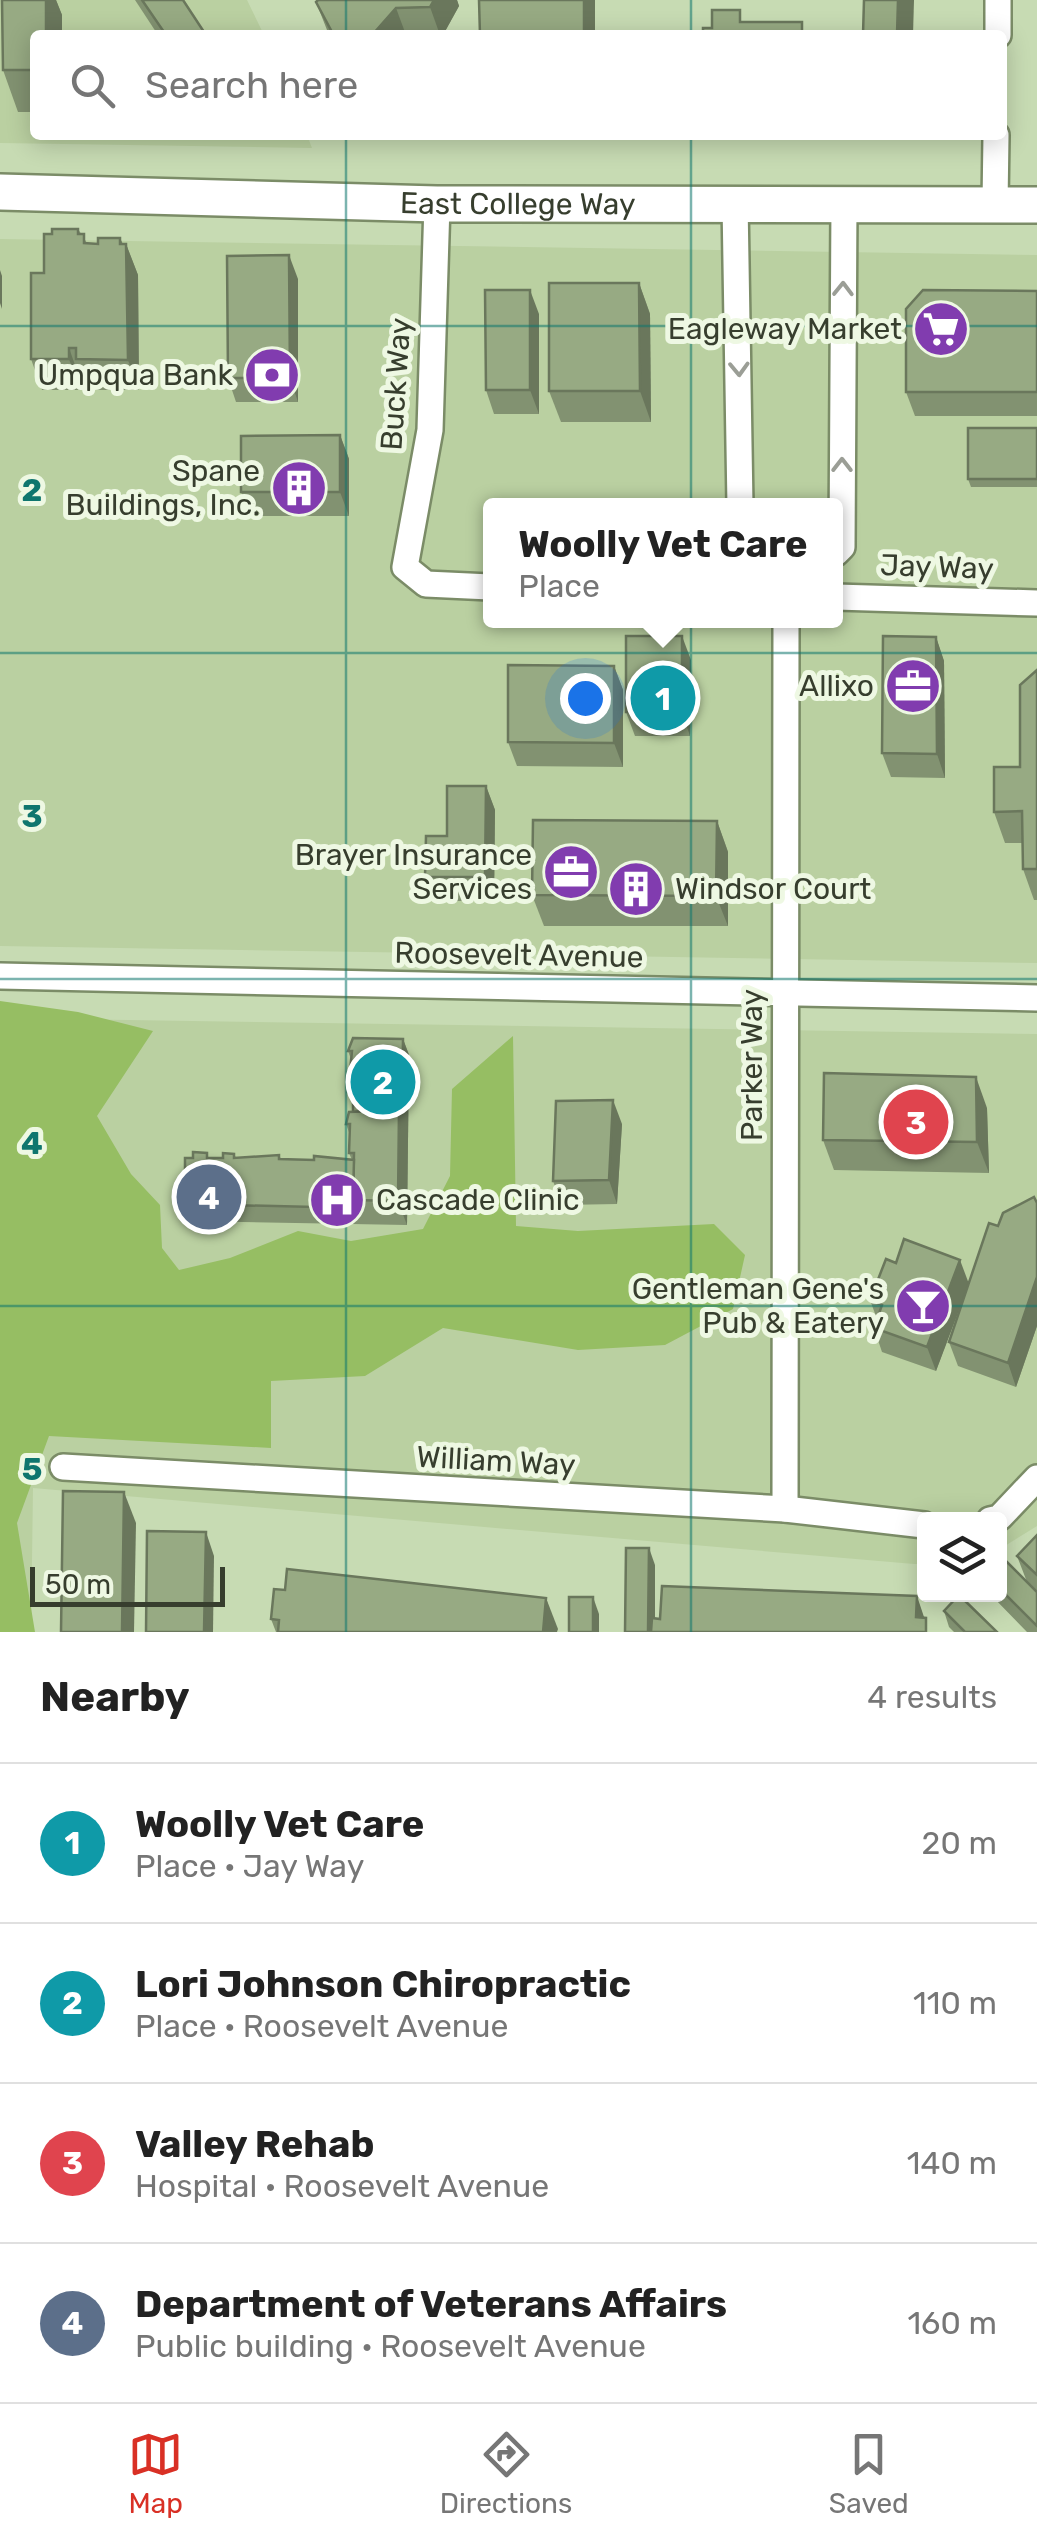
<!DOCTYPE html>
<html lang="en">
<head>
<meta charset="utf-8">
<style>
  :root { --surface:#fff; --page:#f2f2f2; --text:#222; --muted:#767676; --line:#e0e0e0; --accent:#d93025 }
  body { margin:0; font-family:Rubik,sans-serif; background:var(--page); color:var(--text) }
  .controls { position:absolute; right:30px; bottom:30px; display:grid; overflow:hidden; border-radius:10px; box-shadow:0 5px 25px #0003 }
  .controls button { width:90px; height:90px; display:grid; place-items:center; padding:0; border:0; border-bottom:2px solid var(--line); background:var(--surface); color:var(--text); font:50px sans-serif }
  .scale { position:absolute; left:30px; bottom:25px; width:195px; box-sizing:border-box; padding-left:10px; border:5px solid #373e2e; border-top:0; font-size:28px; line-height:35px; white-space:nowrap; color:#373e2e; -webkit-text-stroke:8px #eef8e3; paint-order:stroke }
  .you { position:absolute; left:585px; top:698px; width:35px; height:35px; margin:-25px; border:8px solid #fff; border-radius:50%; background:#1a73e8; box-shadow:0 0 0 15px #1a73e833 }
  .badge { display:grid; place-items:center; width:65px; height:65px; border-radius:50%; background:var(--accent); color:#fff; font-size:32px; font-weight:700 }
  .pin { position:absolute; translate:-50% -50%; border:5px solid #fff; box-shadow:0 2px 10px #0006 }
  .popup { position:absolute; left:483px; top:498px; width:360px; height:130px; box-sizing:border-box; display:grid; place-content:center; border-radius:10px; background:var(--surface); filter:drop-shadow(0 2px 8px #0005); font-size:32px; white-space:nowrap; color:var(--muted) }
  .popup b { font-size:38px; color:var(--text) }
  .popup::after { content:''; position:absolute; left:50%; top:100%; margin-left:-20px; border:20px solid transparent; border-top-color:var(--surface) }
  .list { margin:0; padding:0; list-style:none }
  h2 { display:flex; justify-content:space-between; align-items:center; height:130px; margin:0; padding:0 40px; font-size:42px }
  h2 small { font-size:32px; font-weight:400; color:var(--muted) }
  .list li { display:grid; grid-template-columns:65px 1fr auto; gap:30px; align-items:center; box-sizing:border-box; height:160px; padding:0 40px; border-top:2px solid var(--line) }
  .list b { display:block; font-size:38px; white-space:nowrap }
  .list p { margin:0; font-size:32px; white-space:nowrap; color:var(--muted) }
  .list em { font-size:32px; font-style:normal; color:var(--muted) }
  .icon { flex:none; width:55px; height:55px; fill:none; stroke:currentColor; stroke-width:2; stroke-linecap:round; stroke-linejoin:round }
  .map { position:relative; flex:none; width:1037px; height:1632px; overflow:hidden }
  .search { position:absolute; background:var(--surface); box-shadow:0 5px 25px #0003; left:30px; right:30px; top:30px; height:110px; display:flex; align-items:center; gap:25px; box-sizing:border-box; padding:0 35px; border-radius:10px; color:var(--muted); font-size:38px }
  .sheet { height:770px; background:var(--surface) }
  nav { display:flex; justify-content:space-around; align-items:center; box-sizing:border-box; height:140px; border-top:2px solid var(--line); background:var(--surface); font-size:28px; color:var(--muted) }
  nav a { display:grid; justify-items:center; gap:5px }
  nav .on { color:var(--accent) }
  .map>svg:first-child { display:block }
  .built { fill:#bad0a1; fill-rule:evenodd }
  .green { fill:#96be63 }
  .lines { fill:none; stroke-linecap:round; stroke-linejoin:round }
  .street-casing { stroke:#7b8c67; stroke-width:30 }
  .secondary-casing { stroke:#7b8c67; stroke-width:40 }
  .street { stroke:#fff; stroke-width:25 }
  .secondary { stroke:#fff; stroke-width:35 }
  .wall { fill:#829271 }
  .shaded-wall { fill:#6a775c }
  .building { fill:#97aa83; stroke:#6a775c; stroke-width:2.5 }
  .oneway { stroke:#9b9e96 }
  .grid { fill:none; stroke:#0f766e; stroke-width:2.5; stroke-opacity:0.55 }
  .labels { text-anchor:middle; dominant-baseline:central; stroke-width:10; stroke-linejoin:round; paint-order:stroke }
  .street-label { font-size:30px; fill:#373e2e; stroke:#eef8e3 }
  .poi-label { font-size:30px; fill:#373e2e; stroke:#eef8e3; text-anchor:end }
  .grid-label { font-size:32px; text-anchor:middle; font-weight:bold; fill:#0f766e; stroke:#eef8e3; stroke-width:10; stroke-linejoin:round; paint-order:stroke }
</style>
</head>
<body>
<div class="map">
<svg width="1037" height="1632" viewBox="0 0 1037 1632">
  <rect width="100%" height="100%" fill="#c7dbb3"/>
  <g class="built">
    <polygon points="0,0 247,0 264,35 35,35 35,135 307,135 312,148 0,143"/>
    <path d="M0 239 1037 255V963L0 946ZM490 506H836V620H490Z"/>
    <polygon points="0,1018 1037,1034 1037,1526 1000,1549 1000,1520 924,1520 924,1564 914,1564 33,1488 31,1632 0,1632"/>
  </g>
  <polygon class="green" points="0,1001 78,1012 153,1031 97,1116 131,1174 160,1205 162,1248 179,1270 230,1258 298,1231 351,1241 423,1229 450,1176 452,1089 513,1036 516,1226 578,1231 714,1224 745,1255 733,1309 665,1345 578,1350 443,1328 365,1376 271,1381 271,1448 49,1436 17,1523 35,1632 0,1632"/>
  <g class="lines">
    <g class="street-casing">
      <g id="street">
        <polyline points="998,35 998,0"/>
        <polyline points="735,202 740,506"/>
        <polyline points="437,204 430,430 405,567 426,584 490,587"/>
        <polyline points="995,204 996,135"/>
        <polyline points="836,553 842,547 844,204"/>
        <polyline points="836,597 1037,603"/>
        <polyline points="0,976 1037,998"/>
        <polyline points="63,1467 785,1509 924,1525"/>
        <polyline points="785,1509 786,620"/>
        <polyline points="990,1520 999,1518 1037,1478"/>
      </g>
    </g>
    <g class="secondary-casing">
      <g id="secondary">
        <path id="s1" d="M0 192 437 204 1037 205"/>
      </g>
    </g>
    <use href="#street" class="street"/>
    <use href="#secondary" class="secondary"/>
  </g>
  <g class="wall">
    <polygon points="2,0 56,0 62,15 35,35 35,112 18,112 3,70"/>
    <polygon points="135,0 183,0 206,35 158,35"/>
    <polygon points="318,0 457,0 459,6 443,35 329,35 316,2"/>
    <polygon points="78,229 87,243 98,244 120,238 123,244 126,244 138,275 139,390 87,390 83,379 80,379 80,390 42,390 31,359 44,273 52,234"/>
    <polygon points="298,279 298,402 236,402 228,378"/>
    <polygon points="639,283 650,314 651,422 561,422 549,391"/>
    <polygon points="1037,291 1037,416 915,416 906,392"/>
    <polygon points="539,314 539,414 494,414 486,390"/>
    <polygon points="1037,428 1037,487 971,487 968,479"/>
    <polygon points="340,435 349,459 349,516 250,516 241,492"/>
    <polygon points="936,637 944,661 945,778 891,777 882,753"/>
    <polygon points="691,660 690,736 635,736 626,712"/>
    <polygon points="614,666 623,690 623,767 517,766 508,742"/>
    <polygon points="1037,670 1037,900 1034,900 1023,869 1022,843 1005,843 994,812 1020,767"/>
    <polygon points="486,786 495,810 494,901 434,901 425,877 447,836"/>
    <polygon points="717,821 728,852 728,926 544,926 532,895"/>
    <polygon points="403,1039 409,1055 407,1225 191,1221 185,1204 209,1158 223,1158 234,1154 236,1158 279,1155 281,1159 352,1160 349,1153 350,1135 346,1124 353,1112 353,1103 348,1092 351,1059 348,1051"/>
    <polygon points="987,1108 989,1173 834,1170 823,1140"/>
    <polygon points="622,1124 617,1204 562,1205 553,1181"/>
    <polygon points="1037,1203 1037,1326 1016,1387 958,1366 949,1342 968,1284 936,1371 882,1352 874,1328 877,1319 870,1300 969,1284 998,1226"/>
    <polygon points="1037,1535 1037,1632 1027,1632 990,1594 1000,1594 1000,1555 1027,1582 1017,1556"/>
    <polygon points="546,1598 557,1632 276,1632 271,1619"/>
    <polygon points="944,1611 997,1632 954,1632 949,1627"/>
  </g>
  <g class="shaded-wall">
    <polygon points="46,0 56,0 62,15 62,35 46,35"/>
    <polygon points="434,0 457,0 459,6 443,35 440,35 430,7"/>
    <rect x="584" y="0" width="11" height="35"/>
    <polygon points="898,0 914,0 913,35 897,35"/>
    <polygon points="396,8 406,35 373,35"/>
    <polygon points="120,238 126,254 126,244 138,275 139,390 128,360"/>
    <polygon points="289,255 298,279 298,402 290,378"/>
    <polygon points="0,270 2,276 2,309 0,303"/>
    <polygon points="639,283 650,314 651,422 640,391"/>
    <polygon points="530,290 539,314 539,414 530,390"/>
    <polygon points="69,348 80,379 80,390 69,359"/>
    <polygon points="340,435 349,459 349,516 340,492"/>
    <polygon points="682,636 691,660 690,736 682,712"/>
    <polygon points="936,637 944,661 945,778 937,754"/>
    <polygon points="614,666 623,690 623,767 614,743"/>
    <polygon points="486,786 495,810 494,901 485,877"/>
    <polygon points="717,821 728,852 728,926 716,896"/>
    <polygon points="403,1039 409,1055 407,1225 398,1201 399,1110"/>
    <polygon points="976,1077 987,1108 989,1173 977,1142"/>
    <polygon points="613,1100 622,1124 617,1204 609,1180"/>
    <polygon points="960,1260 969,1284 936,1371 927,1347"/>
    <polygon points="1037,1277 1037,1326 1016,1387 1008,1363"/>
    <polygon points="124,1492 136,1523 134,1632 122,1632"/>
    <polygon points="206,1532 214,1556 213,1632 204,1632"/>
    <polygon points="649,1548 655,1565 655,1632 648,1632"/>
    <polygon points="917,1596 925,1620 916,1617"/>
    <polygon points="593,1597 599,1614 599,1632 593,1632"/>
    <polygon points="546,1598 558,1629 557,1632 543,1632"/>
  </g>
  <g class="building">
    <polygon points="2,0 46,0 46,35 35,35 35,70 3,70"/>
    <polygon points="142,0 183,0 206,35 166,35"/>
    <polygon points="318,0 434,0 430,7 396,8 373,34 332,32 316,2"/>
    <polygon points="479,0 584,0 584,35 480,35"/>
    <polygon points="864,0 898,0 897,35 863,35"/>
    <polygon points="712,10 740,10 740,22 802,22 802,35 703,35 703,28 712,28"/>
    <polygon points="52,229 78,229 78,234 84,234 84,243 98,244 98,238 120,238 120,244 126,244 128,360 76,359 76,348 69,348 69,359 31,359 31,273 44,273 44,234 52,234"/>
    <polygon points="289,255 290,378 228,378 227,256"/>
    <polygon points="549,283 639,283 640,391 549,391"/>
    <polygon points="485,290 530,290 530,390 486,390"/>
    <polygon points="923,290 1037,291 1037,392 906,392 906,309"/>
    <rect x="968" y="428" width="69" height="51"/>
    <polygon points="340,435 340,492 241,492 241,436"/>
    <rect x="626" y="636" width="56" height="76"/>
    <polygon points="883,636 936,637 937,754 882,753"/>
    <polygon points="508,665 614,666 614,743 508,742"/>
    <polygon points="1037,670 1037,869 1023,869 1022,811 994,812 994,767 1020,767 1020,685"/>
    <polygon points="447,786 486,786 485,877 425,877 426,836 447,836"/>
    <polygon points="533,820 717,821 716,896 532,895"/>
    <polygon points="353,1038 403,1039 402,1118 399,1110 353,1112 353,1092 348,1092 352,1051 348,1051"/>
    <polygon points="824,1073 976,1077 977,1142 823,1140"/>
    <polygon points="613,1100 609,1180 553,1181 556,1101"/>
    <polygon points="399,1110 398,1201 353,1200 354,1153 349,1153 350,1124 346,1124 349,1112"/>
    <polygon points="193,1152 207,1153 207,1158 223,1158 223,1153 234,1154 234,1158 279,1155 279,1159 314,1160 314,1156 354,1160 353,1200 356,1208 185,1204 185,1158 193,1158"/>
    <polygon points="1034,1197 1037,1203 1037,1277 1008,1363 949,1342 989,1223 998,1226 1003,1213"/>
    <polygon points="904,1239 960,1260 927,1347 874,1328 882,1305 870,1300 886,1259 896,1263"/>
    <polygon points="63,1491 124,1492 122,1632 61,1632"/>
    <polygon points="147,1531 206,1532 204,1632 146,1632"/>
    <polygon points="1037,1535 1037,1575 1017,1556"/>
    <polygon points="626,1548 649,1548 648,1632 625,1632"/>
    <polygon points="1000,1555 1037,1592 1037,1626 1000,1589"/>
    <polygon points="287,1569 546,1598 543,1632 278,1632 279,1620 271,1619 274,1589 285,1590"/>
    <polygon points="662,1586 917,1596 916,1617 926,1618 926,1632 651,1632 652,1618 660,1619"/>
    <polygon points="959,1595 997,1632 965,1632 944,1611"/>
    <rect x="569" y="1597" width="24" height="35"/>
  </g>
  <defs><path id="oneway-chevron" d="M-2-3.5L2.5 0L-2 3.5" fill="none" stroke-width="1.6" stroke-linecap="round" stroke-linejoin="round" transform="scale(2.5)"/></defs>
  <g class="oneway">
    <use href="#oneway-chevron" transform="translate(843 289) rotate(-89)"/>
    <use href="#oneway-chevron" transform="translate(739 369) rotate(88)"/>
    <use href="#oneway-chevron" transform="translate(842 465) rotate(-90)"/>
  </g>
  <path class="grid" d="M346 0V35M691 0V35M346 135V1632M691 135V1632M0 326H1037M0 653H1037M0 979H1037M0 1306H1037"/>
  <defs>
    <g id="supermarket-disc" transform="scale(2.875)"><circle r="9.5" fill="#813caf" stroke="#eef8e3"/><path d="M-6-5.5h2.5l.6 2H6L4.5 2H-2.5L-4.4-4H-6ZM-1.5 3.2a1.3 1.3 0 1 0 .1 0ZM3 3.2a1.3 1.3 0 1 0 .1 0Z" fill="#fff"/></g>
    <g id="bank-disc" transform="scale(2.875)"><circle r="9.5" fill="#813caf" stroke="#eef8e3"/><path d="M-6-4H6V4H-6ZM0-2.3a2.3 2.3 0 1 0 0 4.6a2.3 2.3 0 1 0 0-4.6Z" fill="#fff"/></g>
    <g id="building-disc" transform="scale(2.875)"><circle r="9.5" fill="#813caf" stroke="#eef8e3"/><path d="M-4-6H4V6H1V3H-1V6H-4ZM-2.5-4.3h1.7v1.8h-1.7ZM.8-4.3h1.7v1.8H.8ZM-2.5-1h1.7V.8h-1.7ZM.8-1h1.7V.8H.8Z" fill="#fff"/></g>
    <g id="office-disc" transform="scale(2.875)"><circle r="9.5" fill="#813caf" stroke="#eef8e3"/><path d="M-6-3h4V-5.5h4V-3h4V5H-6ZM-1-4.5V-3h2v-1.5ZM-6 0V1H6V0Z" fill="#fff"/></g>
    <g id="hospital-disc" transform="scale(2.875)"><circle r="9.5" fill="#813caf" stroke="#eef8e3"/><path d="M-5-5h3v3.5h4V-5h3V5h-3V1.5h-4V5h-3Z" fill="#fff"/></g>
    <g id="bar-disc" transform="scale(2.875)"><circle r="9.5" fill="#813caf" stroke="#eef8e3"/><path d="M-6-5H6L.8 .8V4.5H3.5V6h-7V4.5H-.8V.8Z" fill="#fff"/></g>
  </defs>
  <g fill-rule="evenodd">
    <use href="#supermarket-disc" x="941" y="329"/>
    <use href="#bank-disc" x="272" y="375"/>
    <use href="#building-disc" x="299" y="488"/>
    <use href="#office-disc" x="913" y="686"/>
    <use href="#office-disc" x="571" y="872"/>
    <use href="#building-disc" x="636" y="889"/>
    <use href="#hospital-disc" x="337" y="1200"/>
    <use href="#bar-disc" x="923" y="1306"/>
  </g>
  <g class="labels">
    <g class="street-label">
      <text stroke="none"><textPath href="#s1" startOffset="518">East College Way</textPath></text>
      <text transform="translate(396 384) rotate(-86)">Buck Way</text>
      <text transform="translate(937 567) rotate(2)">Jay Way</text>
      <text transform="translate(519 955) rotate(1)">Roosevelt Avenue</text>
      <text transform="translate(752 1065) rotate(-90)">Parker Way</text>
      <text transform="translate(496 1461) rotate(3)">William Way</text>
    </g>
    <g class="poi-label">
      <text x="902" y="329">Eagleway Market</text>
      <text x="233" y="375">Umpqua Bank</text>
      <text x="260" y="471">Spane<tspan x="260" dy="34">Buildings, Inc.</tspan></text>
      <text x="874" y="686">Allixo</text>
      <text x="532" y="855">Brayer Insurance<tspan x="532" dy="34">Services</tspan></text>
      <text x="675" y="889" text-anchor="start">Windsor Court</text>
      <text x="376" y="1200" text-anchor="start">Cascade Clinic</text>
      <text x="884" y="1289">Gentleman Gene's<tspan x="884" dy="34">Pub &amp; Eatery</tspan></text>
    </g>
  </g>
  <g class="grid-label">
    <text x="32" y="501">2</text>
    <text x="32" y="827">3</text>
    <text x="32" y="1154">4</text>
    <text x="32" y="1480">5</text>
  </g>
</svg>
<div class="controls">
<button><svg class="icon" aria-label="layers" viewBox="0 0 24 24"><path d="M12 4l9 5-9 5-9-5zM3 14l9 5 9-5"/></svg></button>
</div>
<div class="scale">50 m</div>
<div class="you"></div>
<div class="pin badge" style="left:663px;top:698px;background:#0f9aa8">1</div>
<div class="popup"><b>Woolly Vet Care</b>Place</div>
<div class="pin badge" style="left:383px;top:1082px;background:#0f9aa8">2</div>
<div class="pin badge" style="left:916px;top:1122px;background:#e0444e">3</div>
<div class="pin badge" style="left:209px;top:1197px;background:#5c6f8a">4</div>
<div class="search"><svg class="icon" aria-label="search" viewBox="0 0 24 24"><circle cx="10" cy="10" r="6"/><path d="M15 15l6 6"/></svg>Search here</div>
</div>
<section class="sheet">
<h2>Nearby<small>4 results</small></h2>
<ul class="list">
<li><span class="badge" style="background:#0f9aa8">1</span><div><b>Woolly Vet Care</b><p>Place · Jay Way</p></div><em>20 m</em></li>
<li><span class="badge" style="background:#0f9aa8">2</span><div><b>Lori Johnson Chiropractic</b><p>Place · Roosevelt Avenue</p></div><em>110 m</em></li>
<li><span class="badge" style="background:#e0444e">3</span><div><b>Valley Rehab</b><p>Hospital · Roosevelt Avenue</p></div><em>140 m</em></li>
<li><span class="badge" style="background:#5c6f8a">4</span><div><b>Department of Veterans Affairs</b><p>Public building · Roosevelt Avenue</p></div><em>160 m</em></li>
</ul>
</section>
<nav>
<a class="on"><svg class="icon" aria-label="map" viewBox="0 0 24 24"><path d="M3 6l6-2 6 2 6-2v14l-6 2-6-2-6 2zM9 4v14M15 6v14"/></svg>Map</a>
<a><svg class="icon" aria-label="directions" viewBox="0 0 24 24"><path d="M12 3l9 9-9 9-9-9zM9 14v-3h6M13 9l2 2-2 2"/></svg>Directions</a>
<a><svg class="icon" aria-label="saved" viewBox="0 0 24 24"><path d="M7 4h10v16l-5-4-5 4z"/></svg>Saved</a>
</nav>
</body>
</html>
